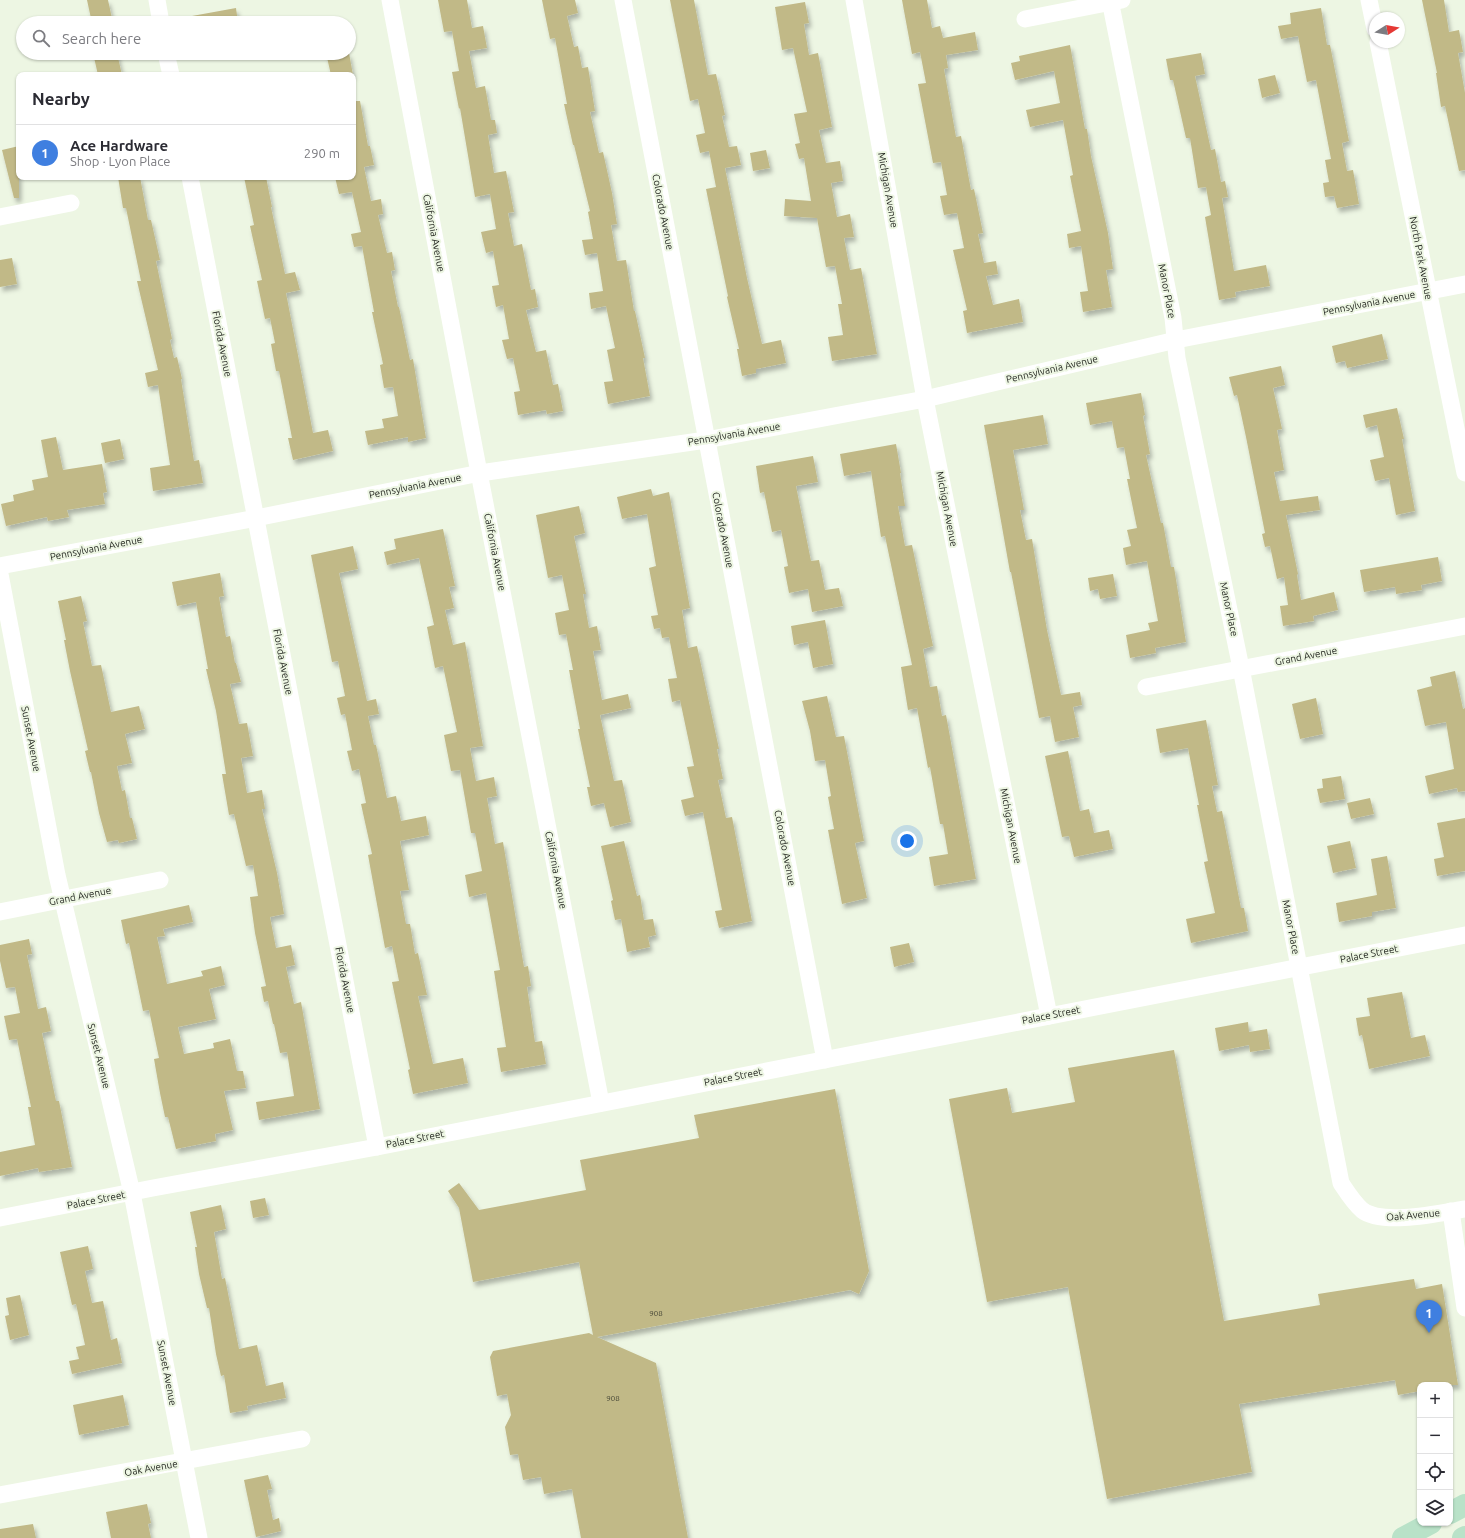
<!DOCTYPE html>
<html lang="en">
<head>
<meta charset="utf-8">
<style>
  :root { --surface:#fff; --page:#f2f2f3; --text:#2b2b33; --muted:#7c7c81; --line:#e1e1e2; --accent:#af2d79 }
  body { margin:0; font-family:Ubuntu,sans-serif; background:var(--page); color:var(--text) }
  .controls { position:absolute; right:12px; bottom:12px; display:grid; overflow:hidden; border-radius:8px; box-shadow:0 1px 3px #0004 }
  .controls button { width:36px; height:36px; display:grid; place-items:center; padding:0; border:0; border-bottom:1px solid var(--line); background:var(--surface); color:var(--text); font:20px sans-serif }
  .compass { position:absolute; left:1369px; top:12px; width:36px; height:36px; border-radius:50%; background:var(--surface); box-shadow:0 1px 3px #0004; rotate:79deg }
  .you { position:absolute; left:907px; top:841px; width:14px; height:14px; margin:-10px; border:3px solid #fff; border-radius:50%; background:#1a73e8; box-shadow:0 0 0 6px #1a73e833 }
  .badge { display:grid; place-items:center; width:26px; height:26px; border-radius:50%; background:var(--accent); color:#fff; font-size:13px; font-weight:700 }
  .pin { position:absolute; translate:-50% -33px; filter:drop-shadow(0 1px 2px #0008) }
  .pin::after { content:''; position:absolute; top:21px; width:14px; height:12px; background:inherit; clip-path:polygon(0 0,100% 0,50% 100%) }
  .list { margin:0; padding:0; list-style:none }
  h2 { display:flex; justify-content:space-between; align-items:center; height:52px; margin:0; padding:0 16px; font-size:17px }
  h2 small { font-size:13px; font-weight:400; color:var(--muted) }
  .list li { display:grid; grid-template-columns:26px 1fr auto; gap:12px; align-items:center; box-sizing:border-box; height:56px; padding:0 16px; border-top:1px solid var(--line) }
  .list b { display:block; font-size:15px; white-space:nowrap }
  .list p { margin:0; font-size:13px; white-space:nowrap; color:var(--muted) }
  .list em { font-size:13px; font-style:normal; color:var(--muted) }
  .icon { flex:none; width:22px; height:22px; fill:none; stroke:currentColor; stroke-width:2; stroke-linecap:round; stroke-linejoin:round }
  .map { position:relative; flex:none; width:1465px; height:1538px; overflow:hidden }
  .search { position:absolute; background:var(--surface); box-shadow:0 1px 3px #0004; left:16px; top:16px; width:340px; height:44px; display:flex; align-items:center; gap:10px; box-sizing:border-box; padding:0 14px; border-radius:22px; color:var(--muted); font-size:15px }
  .panel { position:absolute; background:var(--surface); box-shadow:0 1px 3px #0004; left:16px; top:72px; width:340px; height:108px; border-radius:8px }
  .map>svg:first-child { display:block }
  .building { fill:#c1b987; filter:url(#shadow) }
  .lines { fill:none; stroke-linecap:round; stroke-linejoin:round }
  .minor { stroke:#fff; stroke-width:17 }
  .primary { stroke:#b9e2c8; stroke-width:22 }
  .labels { text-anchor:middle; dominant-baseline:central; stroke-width:4; stroke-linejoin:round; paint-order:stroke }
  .number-label { font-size:8px; fill:#484837 }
  .street-label { font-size:10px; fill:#1f221c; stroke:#edf6e3 }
</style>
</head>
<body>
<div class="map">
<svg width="1465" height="1538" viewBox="0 0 1465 1538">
  <defs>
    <filter id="shadow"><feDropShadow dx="2.5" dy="4.5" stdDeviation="2" flood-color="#0004"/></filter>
  </defs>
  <rect width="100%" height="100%" fill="#edf6e3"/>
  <g class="building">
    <polygon points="87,0 108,0 113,23 92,23"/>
    <polygon points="438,0 467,0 472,28 483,26 487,48 469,51 476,88 485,86 491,120 495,120 497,133 488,135 494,173 506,171 514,212 508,213 514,246 522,244 531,290 535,289 538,307 526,310 536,352 546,350 553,385 558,384 563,411 547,414 546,410 518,415 514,392 520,391 513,358 507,359 502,340 509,339 503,305 496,307 492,286 499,285 493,251 486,253 481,232 496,229 490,194 475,197 460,108 459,109 452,72 459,71 452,31 444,32"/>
    <polygon points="542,0 575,0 578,13 567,16 574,47 578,46 582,68 588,67 595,111 590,112 599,153 603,152 612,193 617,224 611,225 617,261 626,260 634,311 635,311 645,358 643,358 650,396 608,404 604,382 613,381 607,350 615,348 606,306 591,309 589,293 603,291 597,253 585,255 582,240 593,239 588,212 590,211 574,145 573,145 564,104 567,104 555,38 550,39"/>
    <polygon points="670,0 694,0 708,75 716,74 725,115 722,116 729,147 737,146 741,165 725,168 747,278 762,344 781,340 786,363 756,369 756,373 742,376 737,349 739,349 727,297 728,296 706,189 716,187 709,151 700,153 696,135 705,133 698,99 690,101"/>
    <polygon points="902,0 927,0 932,28 940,26 943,38 975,32 978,50 946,55 948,68 944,69 956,137 961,136 971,190 974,189 983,233 978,234 984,263 996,261 998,274 986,276 993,305 1019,299 1023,322 967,333 963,311 967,310 953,250 964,248 957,213 944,215 940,196 947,195 941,162 933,163 918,84 926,83 920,52 912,54"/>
    <polygon points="1422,0 1444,0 1449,32 1459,30 1463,52 1458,53 1465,93 1465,170 1459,171 1445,106 1441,107 1436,73 1437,73"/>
    <polygon points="805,2 809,23 804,24 809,55 818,53 832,127 819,130 826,163 840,161 843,181 831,183 837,217 850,214 854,237 844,238 850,270 861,268 877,354 832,361 828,337 843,335 838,304 842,304 835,266 826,267 817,218 784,216 785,199 811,201 804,158 799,159 795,144 800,143 794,114 807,112 793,48 782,50 775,7"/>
    <polygon points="236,8 238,23 193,23 192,16"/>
    <polygon points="1321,8 1327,45 1330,45 1349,141 1342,143 1347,171 1353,170 1359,204 1337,208 1334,196 1325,197 1323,183 1329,182 1325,160 1331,159 1316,80 1307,82 1298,36 1281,39 1278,26 1291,24 1290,13"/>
    <polygon points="1070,45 1085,129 1087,129 1091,156 1108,233 1113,269 1106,270 1112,307 1083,312 1080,292 1088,291 1081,246 1069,248 1067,234 1081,231 1070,176 1073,175 1063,120 1030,127 1026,110 1060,103 1054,71 1015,80 1011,63 1020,61 1019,56"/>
    <polygon points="93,53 117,53 122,75 98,75"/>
    <polygon points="326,53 349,53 353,75 331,75"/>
    <polygon points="1201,53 1205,74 1195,76 1211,150 1215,149 1221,182 1225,181 1228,197 1222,198 1234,271 1266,265 1270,286 1235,292 1236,297 1219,300 1205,217 1211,215 1206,187 1198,188 1190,138 1186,138 1173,80 1170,80 1166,59"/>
    <polygon points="1275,75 1280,93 1262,98 1258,79"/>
    <polygon points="353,101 360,101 368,146 370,146 374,165 364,167 371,201 381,199 383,214 378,215 387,253 392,252 395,270 391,271 398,307 399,307 410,360 413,359 426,438 408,442 408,437 368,445 365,431 384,428 382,419 398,416 393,387 384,388 380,365 383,364 372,312 374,312 362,246 354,247 351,234 361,232 352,192 339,194 335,177 353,177"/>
    <polygon points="19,146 19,198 14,198 2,150"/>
    <polygon points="766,150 770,168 753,171 750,153"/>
    <polygon points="118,177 140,177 148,220 151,220 160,260 156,261 172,339 170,340 174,358 177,357 182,379 181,379 194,461 199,460 203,483 153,491 150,468 170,465 158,385 148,387 145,373 158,370 137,281 141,281 126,208 123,208"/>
    <polygon points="244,177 266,177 272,207 271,207 285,274 295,272 300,290 286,293 313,433 328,430 333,451 293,460 288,438 292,438 279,371 276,371 271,344 275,343 270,318 265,319 257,281 262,280 250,226 254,225"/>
    <polygon points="12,258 17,284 0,287 0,260"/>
    <polygon points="1382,334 1388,359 1347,368 1345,361 1336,363 1332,346"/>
    <polygon points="1281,366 1285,385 1273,388 1282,429 1277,430 1284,470 1274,472 1280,501 1318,496 1320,510 1286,515 1298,574 1297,575 1301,600 1334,592 1338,610 1313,616 1314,621 1283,626 1280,606 1288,605 1284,577 1277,579 1270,546 1265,547 1262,534 1265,533 1246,437 1237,395 1234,396 1229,377"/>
    <polygon points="1141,393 1145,415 1143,416 1150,454 1146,455 1161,523 1163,523 1171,567 1174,567 1186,642 1155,648 1156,653 1130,658 1126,635 1150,630 1148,623 1158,621 1147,561 1126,565 1123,548 1131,546 1127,530 1137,528 1127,479 1130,479 1124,447 1117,448 1112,421 1090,425 1086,403"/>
    <polygon points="1397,408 1404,439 1402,439 1415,511 1396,515 1389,478 1375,481 1370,460 1384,457 1377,425 1366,428 1363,415"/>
    <polygon points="1043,415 1048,444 1013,450 1024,510 1020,510 1026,540 1032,539 1047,630 1061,695 1080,692 1082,705 1073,707 1079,737 1055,742 1050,716 1039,718 1011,572 1010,572 984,425"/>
    <polygon points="56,437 63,470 102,464 107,492 103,493 105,504 67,510 69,517 48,521 47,517 6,526 1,504 14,501 13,495 34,490 32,480 48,477 41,440"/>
    <polygon points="120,439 124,459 105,463 101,443"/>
    <polygon points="896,444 901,473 900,473 905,506 898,506 905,546 912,545 933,646 923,649 930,687 937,686 942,716 946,715 976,879 934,886 929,857 948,854 943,824 940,824 930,767 928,768 917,708 908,710 901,667 912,665 885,536 881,537 871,471 844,476 840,454"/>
    <polygon points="813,456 818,482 796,486 811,561 819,560 825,590 839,588 843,606 812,612 808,589 789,593 784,567 788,566 781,530 772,532 764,492 760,493 756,466"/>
    <polygon points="651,489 653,496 669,492 690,608 682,610 688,648 697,646 719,749 717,749 723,779 718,780 726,818 732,817 752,921 719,928 715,911 722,910 703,812 685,816 681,800 694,797 687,767 694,766 680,700 672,702 668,679 677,678 669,637 662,638 660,628 654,629 651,616 658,615 649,568 656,566 647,514 622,519 617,497"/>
    <polygon points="579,506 585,533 574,536 586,594 583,594 589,628 597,626 601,650 593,651 602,700 628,694 631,708 600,715 614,781 622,780 631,822 610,827 604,803 591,806 587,787 590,787 578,729 580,729 569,670 573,670 566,634 559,635 555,613 569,610 562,575 548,578 536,515"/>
    <polygon points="443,529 455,586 449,587 454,608 445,610 453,645 465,642 483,746 470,748 476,781 494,777 497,796 487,798 495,844 503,842 524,967 528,966 531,986 527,987 535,1042 542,1041 546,1064 501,1072 497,1048 506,1047 494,971 500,970 486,893 469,897 465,875 482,871 475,833 471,833 460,770 451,771 444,735 457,732 443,666 435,668 427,627 434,625 419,558 387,565 384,552 396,549 394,539"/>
    <polygon points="353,546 358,569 339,573 367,701 376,699 379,714 368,716 374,745 376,745 387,798 396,796 401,821 426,816 429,835 400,841 409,890 400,891 406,924 410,924 415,954 418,953 427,995 418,996 433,1064 463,1058 468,1083 413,1094 408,1070 410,1069 392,982 399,981 392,946 385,948 368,855 372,854 361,804 366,803 359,769 352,771 347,751 352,750 345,714 341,715 337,698 345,696 338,661 332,662 311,555"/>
    <polygon points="1438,557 1442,581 1421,585 1422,590 1396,594 1395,587 1364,592 1360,570"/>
    <polygon points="220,573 224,596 219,597 226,637 230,636 235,663 236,663 241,682 230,684 239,724 247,723 253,756 241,758 247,793 262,790 265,809 262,809 277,873 284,914 270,917 276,948 291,945 295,965 286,967 294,1004 301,1002 320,1109 259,1120 256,1102 294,1096 287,1052 280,1053 274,1024 273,1024 268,1001 264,1002 261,987 266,986 255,933 250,897 258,896 253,865 246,866 234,814 229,815 222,774 226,774 216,711 206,669 208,669 196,602 177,606 172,582"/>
    <polygon points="1113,574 1117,596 1100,599 1098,589 1090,591 1088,578"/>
    <polygon points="81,596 87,621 83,622 92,666 101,665 111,712 139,706 145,729 125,734 132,763 117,766 122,791 125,790 130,818 132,818 137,839 119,843 118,840 107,842 99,813 91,772 90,772 85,751 88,750 70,671 64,640 66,640 58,601"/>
    <polygon points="825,620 833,664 813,668 808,642 794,645 791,626"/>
    <polygon points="1455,671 1463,709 1465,708 1465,791 1458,792 1457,788 1429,794 1425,776 1454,769 1446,722 1425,726 1417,690 1432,686 1430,677"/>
    <polygon points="827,696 836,737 844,736 864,841 855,843 867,898 842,904 828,830 834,829 828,797 831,796 825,760 815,761 810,731 802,701"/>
    <polygon points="1316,698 1323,734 1300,739 1292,704"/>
    <polygon points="1206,720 1218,785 1212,786 1217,812 1222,811 1241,908 1244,908 1248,931 1191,943 1186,919 1215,913 1204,862 1208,861 1197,805 1199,805 1188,748 1160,753 1156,729"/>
    <polygon points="1068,751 1080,811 1089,809 1094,833 1109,830 1113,849 1074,857 1069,836 1062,837 1045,756"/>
    <polygon points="1341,776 1345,799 1320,803 1317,789 1323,788 1322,779"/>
    <polygon points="1370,798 1374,814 1351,819 1347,803"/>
    <polygon points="1465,818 1465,871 1437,876 1434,859 1444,857 1437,823"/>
    <polygon points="624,841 637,896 640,895 644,920 653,919 656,935 648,937 650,947 627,952 621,919 615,920 611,901 613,900 601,846"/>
    <polygon points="1350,841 1356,868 1333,873 1327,846"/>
    <polygon points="1387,856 1396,908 1372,912 1372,916 1339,922 1336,903 1377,895 1371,859"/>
    <polygon points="189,905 193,922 163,929 165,936 157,937 167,984 203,976 201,971 221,966 225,985 209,989 216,1019 178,1027 184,1054 214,1048 213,1043 230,1039 237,1071 243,1071 246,1088 224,1091 233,1130 215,1134 216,1141 176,1149 168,1117 165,1117 160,1093 154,1059 159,1058 149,1010 143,1011 129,943 126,944 121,920"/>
    <polygon points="29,939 32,954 27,955 38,1009 46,1007 51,1031 42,1033 56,1101 59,1101 72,1167 39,1172 38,1168 0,1176 0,1152 35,1145 28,1107 31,1107 17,1039 9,1040 4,1016 20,1013 15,987 6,988 0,961 0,945"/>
    <polygon points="909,943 914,962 894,967 890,947"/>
    <polygon points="1402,992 1411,1038 1425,1035 1430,1056 1369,1069 1362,1035 1359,1036 1356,1018 1370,1016 1367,998"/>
    <polygon points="1248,1022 1249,1032 1267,1029 1270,1049 1250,1052 1249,1045 1219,1051 1215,1028"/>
    <polygon points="1174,1050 1224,1321 1320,1305 1318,1294 1414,1279 1416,1289 1442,1284 1458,1385 1420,1385 1420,1391 1398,1395 1395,1380 1239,1404 1252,1472 1107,1499 1068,1287 987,1302 949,1099 1007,1088 1012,1113 1075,1102 1068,1068"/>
    <polygon points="835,1089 869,1271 859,1294 850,1290 597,1337 656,1363 688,1538 581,1538 572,1489 544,1494 541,1477 523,1480 518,1454 510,1455 505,1427 511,1415 507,1394 497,1396 490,1357 493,1351 589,1333 593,1335 579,1262 473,1282 459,1208 448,1191 459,1183 479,1210 586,1190 580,1160 699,1138 694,1115"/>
    <polygon points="265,1198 269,1215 253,1218 250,1201"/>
    <polygon points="221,1205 226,1229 214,1232 222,1279 225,1278 239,1349 257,1345 266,1386 283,1382 286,1398 247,1406 248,1410 230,1413 224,1375 221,1376 216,1354 209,1308 207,1308 199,1274 195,1247 197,1247 190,1212"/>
    <polygon points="88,1246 93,1269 85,1271 92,1303 103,1301 111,1340 117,1338 122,1363 72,1374 69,1361 79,1359 76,1347 85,1345 76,1304 72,1305 60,1252"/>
    <polygon points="20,1295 29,1335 10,1340 5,1316 9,1315 6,1298"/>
    <polygon points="123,1395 129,1425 79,1435 73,1405"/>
    <polygon points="268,1475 272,1489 267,1490 273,1520 279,1518 281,1531 256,1537 244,1480"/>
    <polygon points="147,1504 151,1523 148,1524 151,1538 111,1538 106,1512"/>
    <polygon points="33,1524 36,1538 0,1538 0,1529"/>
  </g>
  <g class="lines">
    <g class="minor">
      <polyline points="157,0 161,23"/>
      <polyline points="390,0 475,452 601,1103"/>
      <polyline points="623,0 825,1060"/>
      <polyline points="854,0 925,399 1049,1016"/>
      <path d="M1110 0 1173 318 1177 358 1241 668 1341 1183C1347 1192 1353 1202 1362 1210 1382 1226 1440 1213 1465 1209"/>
      <polyline points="1369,0 1375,29"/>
      <polyline points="1025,19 1122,0"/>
      <polyline points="1378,42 1465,473"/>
      <polyline points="166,53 171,75"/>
      <polyline points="190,177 377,1147"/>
      <polyline points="0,217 71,203"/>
      <polyline points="0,566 256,518 480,473 706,440 925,399 1176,340 1465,284"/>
      <polyline points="0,574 57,875 132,1193 199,1538"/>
      <polyline points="1146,687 1465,626"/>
      <polyline points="0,912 160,880"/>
      <polyline points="1451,1211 1465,1308"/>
      <polyline points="0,1218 153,1188 377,1147 1465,935"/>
      <polyline points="0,1495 302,1439"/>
    </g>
    <g class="primary">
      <polyline points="1450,1513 1465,1505"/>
      <polyline points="1403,1538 1431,1523"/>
      <polyline points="1463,1538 1465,1537"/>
    </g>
  </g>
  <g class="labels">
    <g class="number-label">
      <text x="656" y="1313">908</text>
      <text x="613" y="1398">908</text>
    </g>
    <g class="street-label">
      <text transform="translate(888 190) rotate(80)">Michigan Avenue</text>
      <text transform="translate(663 212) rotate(79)">Colorado Avenue</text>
      <text transform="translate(434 233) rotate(79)">California Avenue</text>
      <text transform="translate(1421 258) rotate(79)">North Park Avenue</text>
      <text transform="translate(1167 291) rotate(79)">Manor Place</text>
      <text transform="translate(1369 303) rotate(-11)">Pennsylvania Avenue</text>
      <text transform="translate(222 344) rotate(79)">Florida Avenue</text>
      <text transform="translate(1052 369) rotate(-13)">Pennsylvania Avenue</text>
      <text transform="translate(734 434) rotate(-10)">Pennsylvania Avenue</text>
      <text transform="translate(415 486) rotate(-11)">Pennsylvania Avenue</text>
      <text transform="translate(947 509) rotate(79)">Michigan Avenue</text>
      <text transform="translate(723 530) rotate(79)">Colorado Avenue</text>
      <text transform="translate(96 548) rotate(-11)">Pennsylvania Avenue</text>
      <text transform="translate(495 552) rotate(79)">California Avenue</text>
      <text transform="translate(1229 609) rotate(78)">Manor Place</text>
      <text transform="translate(1306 656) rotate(-11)">Grand Avenue</text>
      <text transform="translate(283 662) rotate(79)">Florida Avenue</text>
      <text transform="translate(31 739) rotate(79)">Sunset Avenue</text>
      <text transform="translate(1011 826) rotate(79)">Michigan Avenue</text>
      <text transform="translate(785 848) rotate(79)">Colorado Avenue</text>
      <text transform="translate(556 870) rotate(79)">California Avenue</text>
      <text transform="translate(80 896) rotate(-11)">Grand Avenue</text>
      <text transform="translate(1291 927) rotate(79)">Manor Place</text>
      <text transform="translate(1369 954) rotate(-11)">Palace Street</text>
      <text transform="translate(345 980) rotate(79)">Florida Avenue</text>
      <text transform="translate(1051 1015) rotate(-11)">Palace Street</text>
      <text transform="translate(99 1056) rotate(76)">Sunset Avenue</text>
      <text transform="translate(733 1077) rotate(-11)">Palace Street</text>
      <text transform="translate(415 1139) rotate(-11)">Palace Street</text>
      <text transform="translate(96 1200) rotate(-11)">Palace Street</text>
      <text transform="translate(1413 1215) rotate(-5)">Oak Avenue</text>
      <text transform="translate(167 1373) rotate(79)">Sunset Avenue</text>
      <text transform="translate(151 1468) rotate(-10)">Oak Avenue</text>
    </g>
  </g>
</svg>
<div class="controls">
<button>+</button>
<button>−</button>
<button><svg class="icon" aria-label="locate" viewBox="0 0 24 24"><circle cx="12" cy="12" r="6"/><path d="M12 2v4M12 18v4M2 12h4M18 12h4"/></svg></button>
<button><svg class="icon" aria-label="layers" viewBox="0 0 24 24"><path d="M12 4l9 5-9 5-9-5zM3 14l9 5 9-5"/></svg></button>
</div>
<svg class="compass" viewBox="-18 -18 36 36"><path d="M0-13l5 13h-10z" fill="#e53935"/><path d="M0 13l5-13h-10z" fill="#7c7c81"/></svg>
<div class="you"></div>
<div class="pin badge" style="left:1429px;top:1333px;background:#3f7fe0">1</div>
<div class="search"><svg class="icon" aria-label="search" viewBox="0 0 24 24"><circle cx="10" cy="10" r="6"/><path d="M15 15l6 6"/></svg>Search here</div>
<section class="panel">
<h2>Nearby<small></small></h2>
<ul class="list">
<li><span class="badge" style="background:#3f7fe0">1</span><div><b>Ace Hardware</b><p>Shop · Lyon Place</p></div><em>290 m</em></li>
</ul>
</section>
</div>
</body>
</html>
